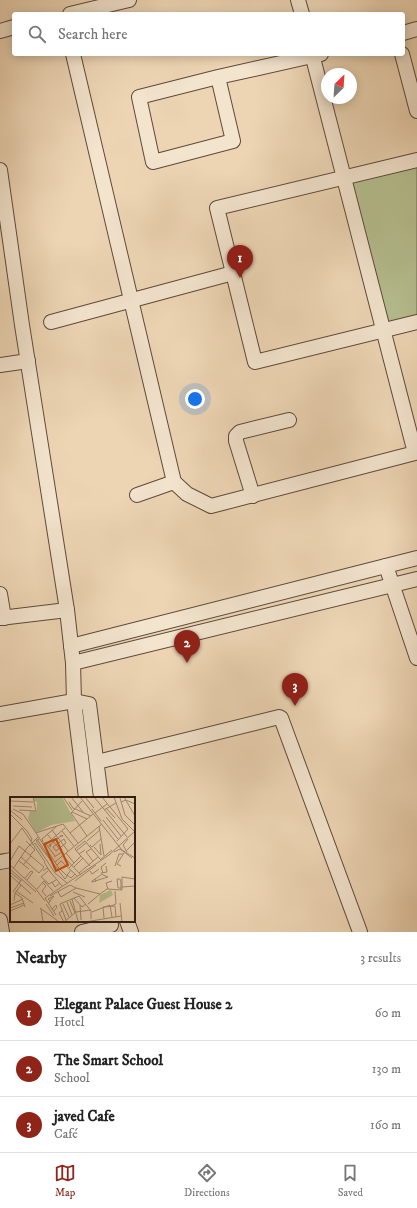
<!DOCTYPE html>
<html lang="en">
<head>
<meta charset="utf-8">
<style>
  :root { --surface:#fff; --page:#f2f2f2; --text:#222; --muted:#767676; --line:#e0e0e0; --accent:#8f2418 }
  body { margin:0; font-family:"IM FELL DW Pica",serif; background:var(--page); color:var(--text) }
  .compass { position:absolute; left:321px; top:68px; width:36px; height:36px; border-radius:50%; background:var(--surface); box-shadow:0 2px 10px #0003; rotate:25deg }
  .you { position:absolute; left:195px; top:399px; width:14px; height:14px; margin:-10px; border:3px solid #fff; border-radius:50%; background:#1a73e8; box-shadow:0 0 0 6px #1a73e833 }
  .badge { display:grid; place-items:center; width:26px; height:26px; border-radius:50%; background:var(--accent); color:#fff; font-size:13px; font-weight:700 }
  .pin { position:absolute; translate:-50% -33px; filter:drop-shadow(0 1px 2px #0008) }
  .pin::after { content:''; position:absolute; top:21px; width:14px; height:12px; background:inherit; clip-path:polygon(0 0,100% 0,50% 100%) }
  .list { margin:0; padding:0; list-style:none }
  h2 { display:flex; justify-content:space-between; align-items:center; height:52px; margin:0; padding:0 16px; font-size:17px }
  h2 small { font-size:13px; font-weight:400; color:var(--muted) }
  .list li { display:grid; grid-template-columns:26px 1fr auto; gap:12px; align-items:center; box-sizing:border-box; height:56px; padding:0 16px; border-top:1px solid var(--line) }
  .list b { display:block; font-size:15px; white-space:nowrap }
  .list p { margin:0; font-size:13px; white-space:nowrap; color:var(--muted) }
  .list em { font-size:13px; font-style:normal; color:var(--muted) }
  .icon { flex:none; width:22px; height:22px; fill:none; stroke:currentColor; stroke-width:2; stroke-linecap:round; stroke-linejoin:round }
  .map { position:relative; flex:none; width:417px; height:932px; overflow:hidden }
  .search { position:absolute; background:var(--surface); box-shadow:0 2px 10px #0003; left:12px; right:12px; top:12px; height:44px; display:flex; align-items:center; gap:10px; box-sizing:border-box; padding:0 14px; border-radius:4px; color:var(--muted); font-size:15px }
  .sheet { height:220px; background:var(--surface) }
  nav { display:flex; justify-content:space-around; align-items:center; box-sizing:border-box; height:56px; border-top:1px solid var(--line); background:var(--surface); font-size:11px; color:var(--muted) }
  nav a { display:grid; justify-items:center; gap:2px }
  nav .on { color:var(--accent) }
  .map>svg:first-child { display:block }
  .green { fill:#b5be8f; stroke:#726c51 }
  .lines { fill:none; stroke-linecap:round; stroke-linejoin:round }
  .minor-casing { stroke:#5e493b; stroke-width:16 }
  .minor { stroke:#f3e4ce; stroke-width:14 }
  .inset-road { fill:none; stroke:#a18a74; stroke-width:1 }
  .view { fill:#cc500d; fill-opacity:0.15; stroke:#cc500d; stroke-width:2 }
  .inset-edge { fill:none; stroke:#2e1a13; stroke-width:2 }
</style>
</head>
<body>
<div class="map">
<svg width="417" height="932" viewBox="0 0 417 932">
  <rect width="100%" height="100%" fill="#edd5b4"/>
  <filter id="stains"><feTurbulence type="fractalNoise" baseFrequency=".005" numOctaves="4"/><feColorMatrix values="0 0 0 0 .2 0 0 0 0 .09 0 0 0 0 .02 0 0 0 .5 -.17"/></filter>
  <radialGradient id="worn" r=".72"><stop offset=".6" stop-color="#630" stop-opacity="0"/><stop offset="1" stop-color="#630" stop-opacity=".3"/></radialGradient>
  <polygon class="green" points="417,161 417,322 383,330 345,178"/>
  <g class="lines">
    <g class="minor-casing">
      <g id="minor">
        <polyline points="298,0 302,14"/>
        <polyline points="70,14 129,0"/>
        <polyline points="0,31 14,27"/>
        <polyline points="403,33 417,29"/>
        <polyline points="73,54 174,482"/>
        <polyline points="402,54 417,111"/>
        <polyline points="218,77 233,141 153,162 139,97 218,77 321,54"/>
        <polyline points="417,160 217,208 255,362 417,322"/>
        <polyline points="0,170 22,325 67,610 73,663 74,701 86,798"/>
        <polyline points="51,322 233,273"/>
        <polyline points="0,365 28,361"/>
        <polyline points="137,495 174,482 187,494 211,506 415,453 312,54"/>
        <polyline points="253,496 236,441 236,436 240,432 289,420"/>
        <polyline points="386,566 417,658"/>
        <polyline points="0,594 4,618"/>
        <polyline points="0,618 67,610"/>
        <polyline points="71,646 417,558"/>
        <polyline points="73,663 417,579"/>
        <polyline points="0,714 74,701 89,704 101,798"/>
        <polyline points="97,762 279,717 281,718 360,932"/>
        <polyline points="0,862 11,860"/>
        <polyline points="0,920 2,932"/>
        <polyline points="127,921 131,932"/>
        <polyline points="82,932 111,925"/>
      </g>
    </g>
    <use href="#minor" class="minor"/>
  </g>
  <g transform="translate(10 797)">
    <rect width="125" height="125" fill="#edd5b4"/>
    <path d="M23 0H52L65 24 41 28 26 36 18 22 20 14H27V5L23 4ZM101 93 103 98 89 106 90 98Z" fill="#b5be8f"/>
    <path class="inset-road" d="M53 0 62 13M61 0 73 15M70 0 112 53 125 61M75 0 84 11M84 0 117 40M92 0 118 32M104 0 112 22 124 34M114 0 125 19M110 1 115 18 125 28M0 4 23 5M72 4 61 16 77 39M59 5 63 11 81 19M111 5 116 3 125 7M3 9 22 10M96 11 105 21M3 12 13 17 26 36M82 12 91 24M0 13 12 23M9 13 26 14 23 0M94 13 106 6M62 15 77 22M85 16 97 7M0 17 17 34 22 42 21 44M96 20 111 39M93 23 108 42M89 29 94 59M42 33 58 54M52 34 64 49M60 36 83 17M37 37 52 55 44 60M27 42 42 65M29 42 26 44 32 52 55 82M54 42 56 46 46 54 43 50ZM16 44 25 53 20 58M77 44 90 33M107 44 118 32M33 45 32 42 47 29M0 47 12 31 35 65M36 47 45 59M41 47 40 50 39 48 41 47 52 38 53 39H50M23 48 25 46 45 76 57 86M80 48 82 50 91 42M34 49 55 31M84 50 91 58 90 47M81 52 76 55 83 64M75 53 69 57 65 52 75 44 90 62M66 54 76 46M116 54 125 45M104 55 110 52 122 61M117 55 113 48 118 42M56 56 64 66M69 57 80 69M53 59 71 78M90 63 102 53M0 64 9 49 34 70 29 76 11 60M9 64 19 72M34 65 41 76M45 65 92 27M0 68 25 91 35 104M13 68 21 59M47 68 51 64 67 79M105 69 109 57H113M111 69 107 67 114 56M64 70 73 61M59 71 71 59M0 72 26 95M3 72 17 51 28 40M61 73 57 78 61 81 65 77M33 74 37 71 52 89M38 74 31 80 39 87 46 83M80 74 82 77 89 72M0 75 11 84M69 76 88 60M91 76 97 75 96 69M93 76 91 70 96 66M0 78 21 97M15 81 21 74 23 75 17 83M55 82 57 79 48 70 26 36 53 27 68 46M85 82 86 84 82 85V84L91 78M65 84 86 68M85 84 98 80 91 77M42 85 45 90 50 86M33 86 36 89 32 94 36 99M112 90 125 89M111 91H108L107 82H110L111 86V93M27 92 34 84 43 94M98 92 96 86 102 84M6 94 23 106M3 95 12 82M48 95 51 100 66 91 90 97 97 92 112 93V80L125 82M63 95 75 100M5 96 12 101 15 110M40 99 60 88 66 91M64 101 72 110 76 107M62 102 68 124M4 104 5 96 11 88M60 104 65 116M57 105 62 118M39 106 40 104 44 99 38 102 40 104M110 106 112 125M36 107 44 119M53 107 59 120M78 107 90 97M0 108 13 102M70 108 71 123M101 109 106 107 105 94M0 111 14 106M30 111 48 124M31 112 33 125M42 112 46 108 47 110 44 114M0 114 14 108M52 114 49 116 54 125M82 115 100 108 102 120M46 118 35 101 99 58 125 34M94 121 93 110 105 109 106 120M56 123 50 107 69 99 81 114V122M54 125 66 115 81 113M75 125 111 119"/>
    <path class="view" d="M46 42 58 68 46 74 34 47Z"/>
    <rect width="125" height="125" class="inset-edge"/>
  </g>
  <rect width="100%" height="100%" filter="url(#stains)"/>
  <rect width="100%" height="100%" fill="url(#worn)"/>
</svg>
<svg class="compass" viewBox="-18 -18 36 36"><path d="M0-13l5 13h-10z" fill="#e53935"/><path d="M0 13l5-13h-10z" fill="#767676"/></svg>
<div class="you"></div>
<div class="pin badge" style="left:240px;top:278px">1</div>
<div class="pin badge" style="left:187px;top:663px">2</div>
<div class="pin badge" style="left:295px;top:706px">3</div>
<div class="search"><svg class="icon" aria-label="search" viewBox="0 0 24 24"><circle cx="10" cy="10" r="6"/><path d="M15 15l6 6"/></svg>Search here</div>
</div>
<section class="sheet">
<h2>Nearby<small>3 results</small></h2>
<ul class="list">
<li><span class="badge">1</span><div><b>Elegant Palace Guest House 2</b><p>Hotel</p></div><em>60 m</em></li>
<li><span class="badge">2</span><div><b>The Smart School</b><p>School</p></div><em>130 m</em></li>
<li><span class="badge">3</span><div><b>javed Cafe</b><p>Café</p></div><em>160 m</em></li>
</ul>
</section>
<nav>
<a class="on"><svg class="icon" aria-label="map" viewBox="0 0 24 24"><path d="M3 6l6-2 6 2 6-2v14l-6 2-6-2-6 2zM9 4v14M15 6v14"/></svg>Map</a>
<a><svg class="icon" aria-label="directions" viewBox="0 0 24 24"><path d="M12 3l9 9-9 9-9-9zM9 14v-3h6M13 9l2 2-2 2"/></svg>Directions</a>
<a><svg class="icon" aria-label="saved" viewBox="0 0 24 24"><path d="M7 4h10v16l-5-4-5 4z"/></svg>Saved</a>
</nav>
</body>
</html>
